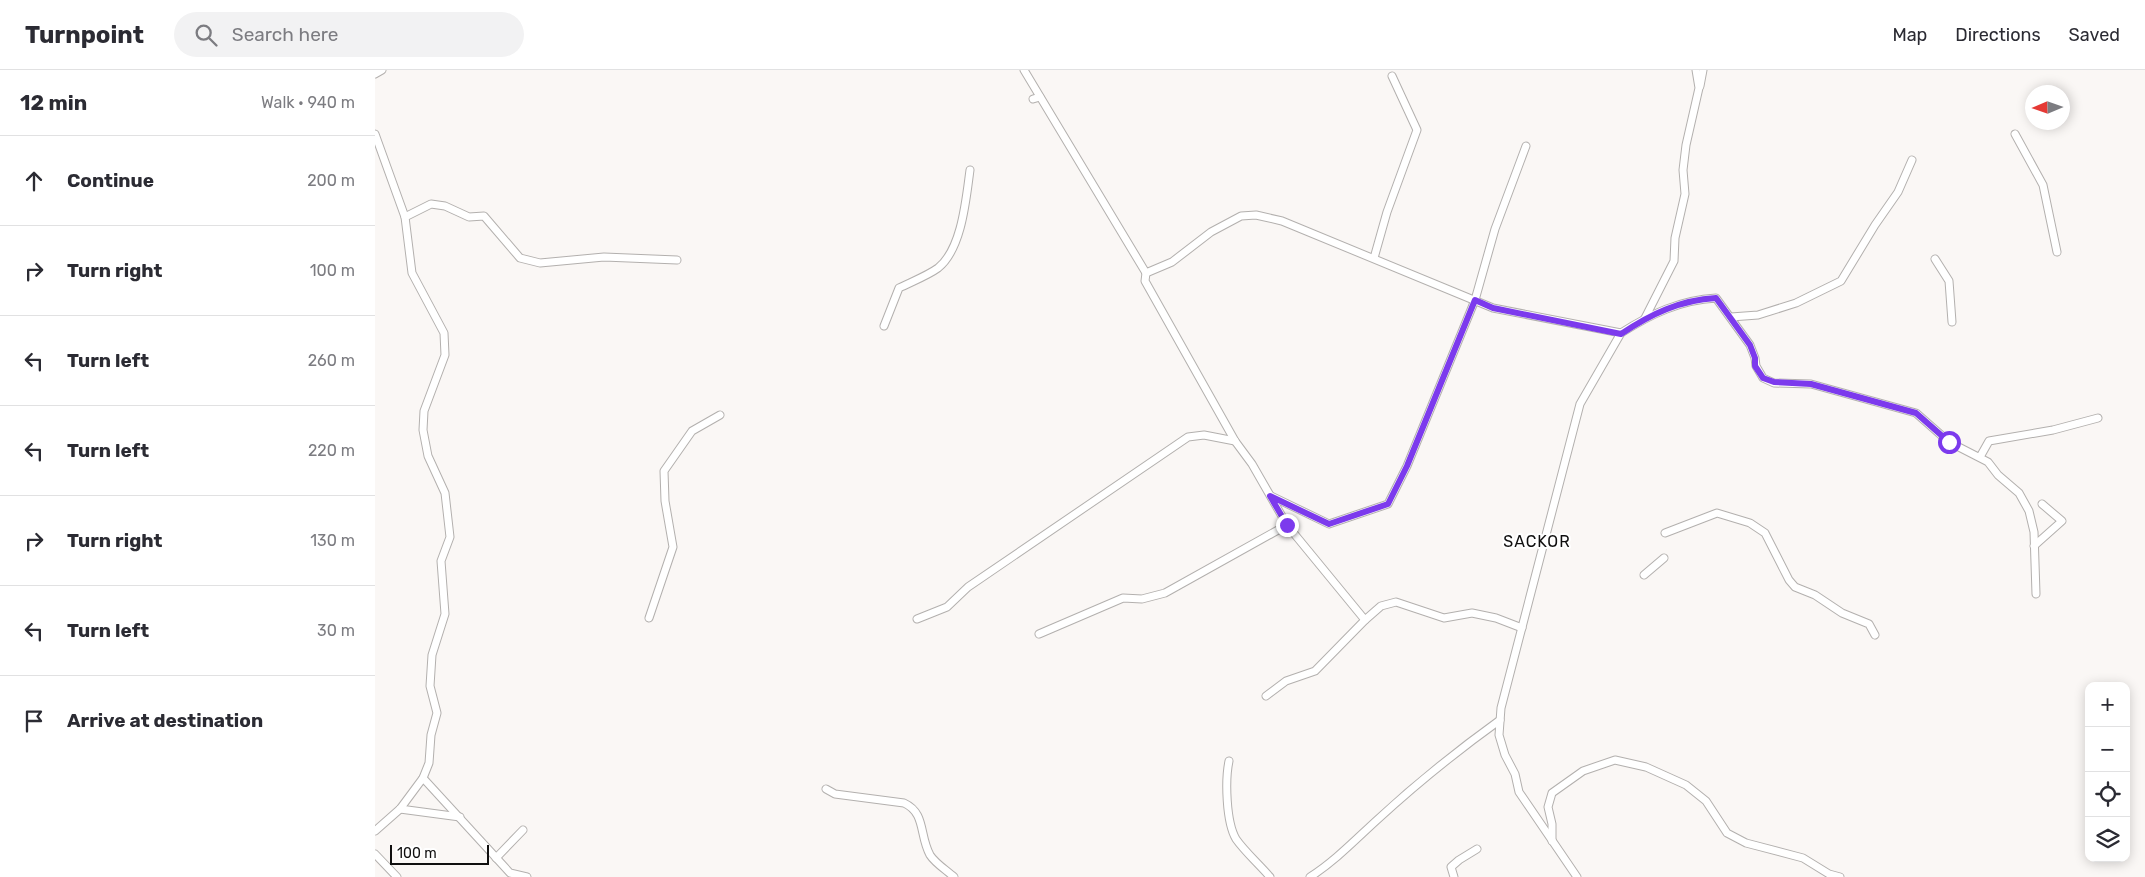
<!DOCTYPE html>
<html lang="en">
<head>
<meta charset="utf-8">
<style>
  :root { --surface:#fff; --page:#f2f2f3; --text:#2b2b33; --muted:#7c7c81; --line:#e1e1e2 }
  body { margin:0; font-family:Rubik,sans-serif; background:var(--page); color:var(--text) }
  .controls { position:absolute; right:15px; bottom:15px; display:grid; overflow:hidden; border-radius:10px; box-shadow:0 2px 12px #0003 }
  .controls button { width:45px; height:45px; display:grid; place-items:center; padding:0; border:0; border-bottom:1px solid var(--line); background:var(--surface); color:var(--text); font:25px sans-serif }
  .compass { position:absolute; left:1650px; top:15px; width:45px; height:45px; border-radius:50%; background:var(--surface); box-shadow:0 2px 12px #0003; rotate:268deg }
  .scale { position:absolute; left:15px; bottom:12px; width:99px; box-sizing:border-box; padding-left:5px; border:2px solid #100f0f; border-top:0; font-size:14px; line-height:18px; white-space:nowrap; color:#100f0f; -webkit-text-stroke:4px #fff; paint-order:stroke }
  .stop { position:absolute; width:15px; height:15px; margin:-11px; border:4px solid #7c3aed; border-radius:50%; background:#fff }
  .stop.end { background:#7c3aed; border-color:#fff; box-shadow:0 1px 5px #0008 }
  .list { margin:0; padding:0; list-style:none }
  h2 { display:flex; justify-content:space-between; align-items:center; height:65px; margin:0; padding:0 20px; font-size:21px }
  h2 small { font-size:16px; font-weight:400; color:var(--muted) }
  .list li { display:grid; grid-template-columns:32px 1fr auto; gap:15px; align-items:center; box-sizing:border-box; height:90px; padding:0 20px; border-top:1px solid var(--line) }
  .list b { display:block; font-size:19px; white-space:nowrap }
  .list em { font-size:16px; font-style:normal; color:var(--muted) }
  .icon { flex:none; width:28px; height:28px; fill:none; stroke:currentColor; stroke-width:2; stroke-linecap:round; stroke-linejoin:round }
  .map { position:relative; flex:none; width:1770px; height:807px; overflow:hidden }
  header { display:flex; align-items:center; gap:30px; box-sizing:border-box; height:70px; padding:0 25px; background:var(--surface); border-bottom:1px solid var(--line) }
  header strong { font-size:24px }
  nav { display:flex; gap:28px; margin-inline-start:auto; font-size:18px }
  .search { width:350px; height:45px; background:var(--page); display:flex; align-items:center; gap:12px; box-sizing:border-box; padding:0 18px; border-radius:28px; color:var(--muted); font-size:19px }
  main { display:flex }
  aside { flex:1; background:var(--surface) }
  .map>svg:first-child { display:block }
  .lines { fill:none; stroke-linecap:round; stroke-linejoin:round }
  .street-casing { stroke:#b3b0ae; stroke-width:9 }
  .street { stroke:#fff; stroke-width:7 }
  .route { stroke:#7c3aed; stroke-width:6 }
  .labels { text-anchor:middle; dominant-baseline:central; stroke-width:4; stroke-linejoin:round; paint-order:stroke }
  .neighbourhood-label { font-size:16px; letter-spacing:1px; fill:#100f0f; stroke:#fff }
</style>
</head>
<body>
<header>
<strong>Turnpoint</strong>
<div class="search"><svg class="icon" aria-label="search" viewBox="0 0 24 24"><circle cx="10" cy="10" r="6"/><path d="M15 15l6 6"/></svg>Search here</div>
<nav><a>Map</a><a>Directions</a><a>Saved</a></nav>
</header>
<main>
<aside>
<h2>12 min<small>Walk · 940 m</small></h2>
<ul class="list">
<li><svg class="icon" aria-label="ahead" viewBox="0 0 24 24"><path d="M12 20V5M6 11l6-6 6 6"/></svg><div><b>Continue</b></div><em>200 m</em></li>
<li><svg class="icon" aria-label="right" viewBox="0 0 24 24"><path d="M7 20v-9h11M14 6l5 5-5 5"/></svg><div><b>Turn right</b></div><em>100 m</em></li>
<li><svg class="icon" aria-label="left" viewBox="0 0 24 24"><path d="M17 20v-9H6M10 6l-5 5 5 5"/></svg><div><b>Turn left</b></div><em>260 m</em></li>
<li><svg class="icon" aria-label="left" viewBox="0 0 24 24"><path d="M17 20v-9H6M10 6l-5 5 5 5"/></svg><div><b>Turn left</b></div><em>220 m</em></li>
<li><svg class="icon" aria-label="right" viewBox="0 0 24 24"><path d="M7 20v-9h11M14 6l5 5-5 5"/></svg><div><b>Turn right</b></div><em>130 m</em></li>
<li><svg class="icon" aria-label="left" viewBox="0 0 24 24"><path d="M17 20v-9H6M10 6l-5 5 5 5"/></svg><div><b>Turn left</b></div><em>30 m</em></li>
<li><svg class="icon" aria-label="arrive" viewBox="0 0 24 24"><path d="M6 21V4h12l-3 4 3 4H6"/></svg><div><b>Arrive at destination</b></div></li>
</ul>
</aside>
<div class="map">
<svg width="1770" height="807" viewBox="0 0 1770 807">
  <rect width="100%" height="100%" fill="#faf7f5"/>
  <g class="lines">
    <g class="street-casing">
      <g id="street">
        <path d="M649 0 771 203 797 192 836 162 866 146 881 145 907 151 1118 238 1246 263C1276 244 1305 230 1341 228L1375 275 1380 288 1381 296 1388 308 1399 313 1436 314 1541 343 1574 372 1613 392 1623 405 1644 423 1654 441 1659 462 1661 524"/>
        <polyline points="0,4 7,0"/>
        <polyline points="1325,16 1328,0"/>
        <polyline points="658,29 665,27"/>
        <polyline points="0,64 30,147 37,203 69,263 70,285 49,341 48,360 53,386 70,423 75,467 66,491 70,544 57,585 55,616 62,643 56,665 54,693 48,708"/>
        <polyline points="1640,64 1668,115 1682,182"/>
        <polyline points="30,147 56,134 70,136 94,147 109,146 145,188 165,193 229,187 302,190"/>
        <polyline points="999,188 1012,142 1042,60 1017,6"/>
        <polyline points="1560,189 1574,211 1577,252"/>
        <polyline points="771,203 770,211 860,371 877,394 912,455 990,550 1006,536 1021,532 1069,548 1097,543 1121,548 1147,558"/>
        <polyline points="1356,247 1383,245 1421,233 1466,211 1500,155 1523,122 1537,90"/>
        <polyline points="1270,248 1299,191 1300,168 1310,124 1308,100 1311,75 1324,18 1321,0"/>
        <path d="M509 256 524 218C536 212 552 206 563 198 587 179 591 129 595 100"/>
        <polyline points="1605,387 1614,371 1678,360 1723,348"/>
        <polyline points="896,426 954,454 1013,434 1032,396 1100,230 1120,159 1151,76"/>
        <polyline points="1290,463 1342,443 1375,453 1390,463 1414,510 1420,517 1440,525 1467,543 1494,554 1500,565"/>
        <polyline points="1659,476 1687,451 1667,434"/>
        <polyline points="1269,505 1289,488"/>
        <polyline points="274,548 298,477 290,431 289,401 317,361 345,345"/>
        <polyline points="542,549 572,537 593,517 813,367 829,365 860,371"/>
        <polyline points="664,564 748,528 767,529 790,523 912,455"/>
        <polyline points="891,626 911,611 940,601 990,550"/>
        <path d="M854 691C850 710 851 752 861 769 870 782 885 795 895 807"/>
        <path d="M451 719 460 724 529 733C551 743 544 765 555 785 560 793 571 800 579 807"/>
        <polyline points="25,739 85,747"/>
        <polyline points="0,761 25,739 48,708 135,803 152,807"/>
        <polyline points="1177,771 1177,754 1173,737 1177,723 1208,701 1240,690 1271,697 1311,715 1331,731 1352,763 1371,773 1428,788 1454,804 1465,807"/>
        <polyline points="0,784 22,807"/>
        <polyline points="121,788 148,760"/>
        <path d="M935 807C960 791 980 770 1002 750 1041 714 1082 681 1125 650"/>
        <polyline points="1079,807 1076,797 1084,790 1102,779"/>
        <polyline points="1202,807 1144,722 1140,704 1130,685 1124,665 1126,638 1205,334 1246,263"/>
      </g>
    </g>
    <use href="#street" class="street"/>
  </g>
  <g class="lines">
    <path class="route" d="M912 455 895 426 954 454 1013 434 1032 396 1100 230 1118 238 1246 264C1276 244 1305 230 1341 228L1375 275 1380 288V296L1388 308 1399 312 1436 314 1541 343 1574 372"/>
  </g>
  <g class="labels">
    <g class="neighbourhood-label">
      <text x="1162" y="471">SACKOR</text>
    </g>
  </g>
</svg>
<div class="controls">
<button>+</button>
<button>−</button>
<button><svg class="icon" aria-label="locate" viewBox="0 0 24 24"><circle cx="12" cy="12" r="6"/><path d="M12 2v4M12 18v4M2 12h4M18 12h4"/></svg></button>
<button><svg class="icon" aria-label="layers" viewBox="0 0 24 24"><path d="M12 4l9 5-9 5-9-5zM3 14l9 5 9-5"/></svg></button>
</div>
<svg class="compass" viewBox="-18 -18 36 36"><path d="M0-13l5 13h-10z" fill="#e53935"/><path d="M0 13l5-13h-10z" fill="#7c7c81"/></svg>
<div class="scale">100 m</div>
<div class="stop" style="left:1574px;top:372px"></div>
<div class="stop end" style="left:912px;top:455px"></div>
</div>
</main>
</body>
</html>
